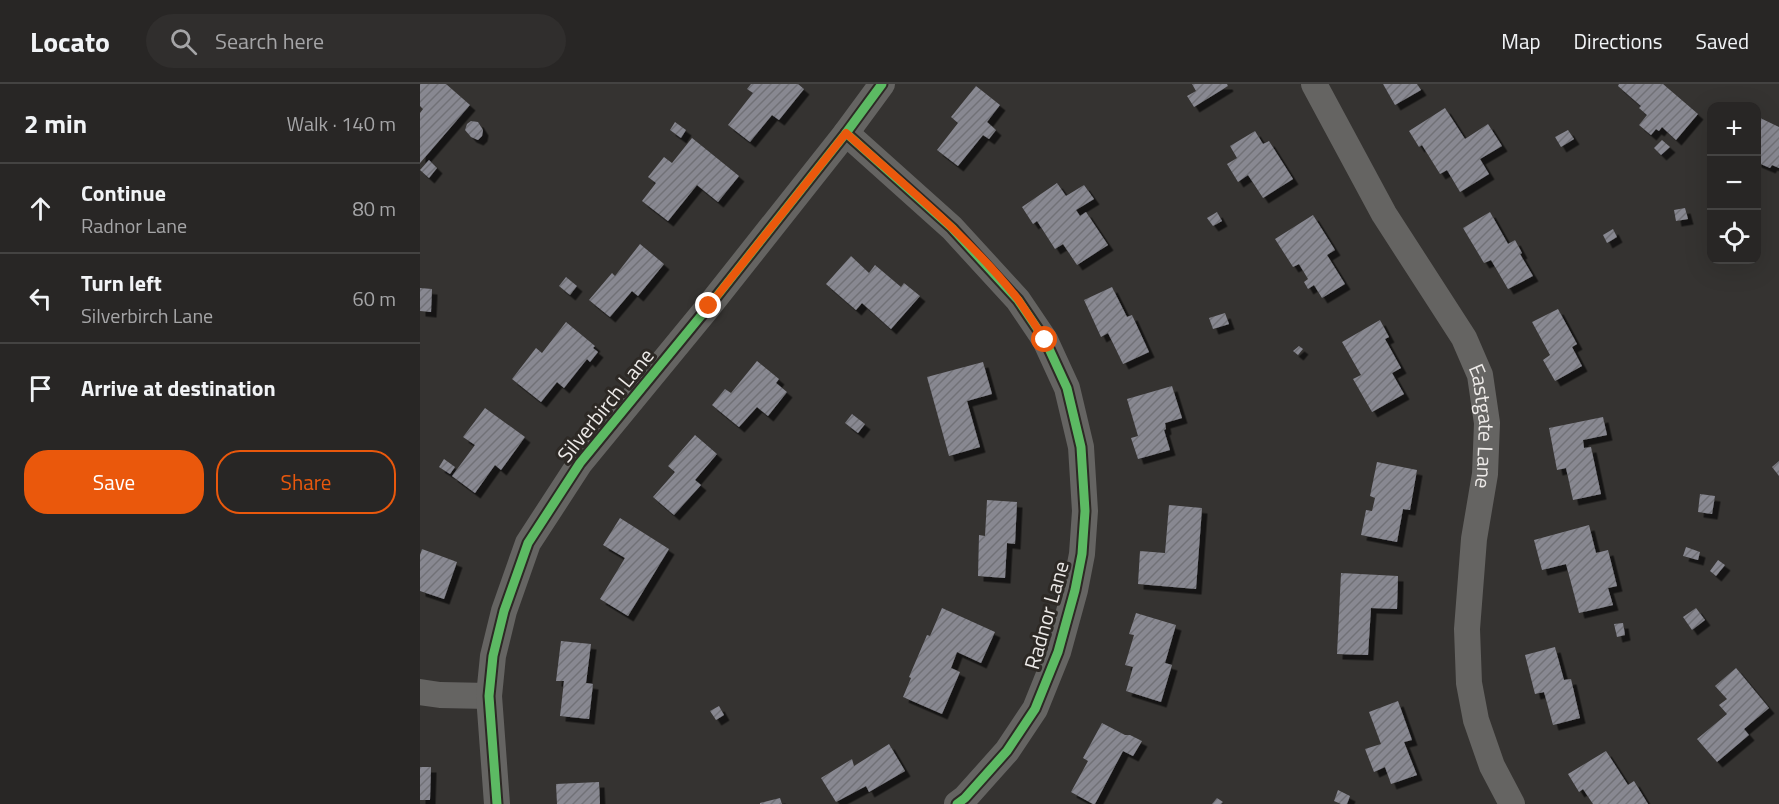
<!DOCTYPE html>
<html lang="en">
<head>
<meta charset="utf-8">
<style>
  :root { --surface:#282625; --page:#302e2d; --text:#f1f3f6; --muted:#a5a5a7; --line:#444342; --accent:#ea580c }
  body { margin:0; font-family:"Titillium Web",sans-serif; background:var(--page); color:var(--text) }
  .controls { position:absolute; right:18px; top:18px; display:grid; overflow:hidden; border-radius:12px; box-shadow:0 6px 24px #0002 }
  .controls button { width:54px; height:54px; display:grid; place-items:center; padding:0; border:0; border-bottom:2px solid var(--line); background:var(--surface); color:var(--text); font:30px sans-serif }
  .stop { position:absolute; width:18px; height:18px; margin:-14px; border:4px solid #ea580c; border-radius:50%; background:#fff }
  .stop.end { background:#ea580c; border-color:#fff; box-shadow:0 2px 6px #0008 }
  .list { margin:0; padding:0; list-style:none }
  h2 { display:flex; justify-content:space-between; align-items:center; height:78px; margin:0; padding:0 24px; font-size:26px }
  h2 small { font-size:20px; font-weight:400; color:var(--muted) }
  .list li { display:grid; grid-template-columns:39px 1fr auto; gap:18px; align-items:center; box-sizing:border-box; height:90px; padding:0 24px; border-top:2px solid var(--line) }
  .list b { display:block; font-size:22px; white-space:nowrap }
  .list p { margin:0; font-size:20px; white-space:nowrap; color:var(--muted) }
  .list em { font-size:20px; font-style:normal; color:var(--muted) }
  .actions { display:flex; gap:12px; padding:18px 24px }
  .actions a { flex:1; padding:14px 0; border:2px solid var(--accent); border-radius:24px; text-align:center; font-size:21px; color:var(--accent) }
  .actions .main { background:var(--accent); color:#fff }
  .icon { flex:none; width:33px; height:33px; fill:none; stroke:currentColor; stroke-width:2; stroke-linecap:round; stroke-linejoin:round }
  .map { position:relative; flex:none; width:1359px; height:720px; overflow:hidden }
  header { display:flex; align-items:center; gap:36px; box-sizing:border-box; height:84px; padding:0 30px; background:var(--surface); border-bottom:2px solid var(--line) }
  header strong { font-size:28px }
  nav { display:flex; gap:33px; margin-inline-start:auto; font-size:21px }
  .search { width:420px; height:54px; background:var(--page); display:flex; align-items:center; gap:15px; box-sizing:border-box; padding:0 21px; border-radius:33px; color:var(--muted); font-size:22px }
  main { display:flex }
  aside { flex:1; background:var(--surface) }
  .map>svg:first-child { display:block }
  .building { fill:url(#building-hatch); filter:url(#shadow) }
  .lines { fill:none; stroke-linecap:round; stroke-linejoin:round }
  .street { stroke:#656462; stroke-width:26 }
  .cycleway-casing { stroke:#2d2925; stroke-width:13 }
  .cycleway { stroke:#5cba63; stroke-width:9 }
  .route { stroke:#ea580c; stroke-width:8 }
  .labels { text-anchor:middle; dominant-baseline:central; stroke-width:6; stroke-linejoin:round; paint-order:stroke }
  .street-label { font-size:21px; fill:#edeae8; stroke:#2d2925 }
</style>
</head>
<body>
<header>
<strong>Locato</strong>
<div class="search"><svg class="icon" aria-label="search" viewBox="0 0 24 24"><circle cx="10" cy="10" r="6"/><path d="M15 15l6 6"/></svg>Search here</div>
<nav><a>Map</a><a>Directions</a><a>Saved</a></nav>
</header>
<main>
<aside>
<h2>2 min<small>Walk · 140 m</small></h2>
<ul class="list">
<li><svg class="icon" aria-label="ahead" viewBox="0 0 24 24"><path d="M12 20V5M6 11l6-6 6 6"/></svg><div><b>Continue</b><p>Radnor Lane</p></div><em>80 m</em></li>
<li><svg class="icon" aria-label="left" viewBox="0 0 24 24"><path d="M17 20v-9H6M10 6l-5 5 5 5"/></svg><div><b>Turn left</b><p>Silverbirch Lane</p></div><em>60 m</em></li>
<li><svg class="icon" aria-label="arrive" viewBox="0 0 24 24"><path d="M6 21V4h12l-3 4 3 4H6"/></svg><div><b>Arrive at destination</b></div></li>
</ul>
<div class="actions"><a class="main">Save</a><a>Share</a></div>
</aside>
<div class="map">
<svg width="1359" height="720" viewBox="0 0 1359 720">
  <defs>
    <pattern id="building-hatch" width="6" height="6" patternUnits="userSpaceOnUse" patternTransform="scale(1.5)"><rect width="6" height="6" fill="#888891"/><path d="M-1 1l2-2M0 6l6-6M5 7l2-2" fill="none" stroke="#717177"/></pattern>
    <filter id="shadow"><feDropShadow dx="5.5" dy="5.5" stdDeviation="0" flood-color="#0009"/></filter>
  </defs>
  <rect width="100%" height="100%" fill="#353331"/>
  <g class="building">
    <polygon points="0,0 26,0 50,21 0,79 0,29 3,25 0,22"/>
    <polygon points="331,0 378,0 384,5 359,36 352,31 330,58 308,41 333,9 327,5"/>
    <polygon points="772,0 807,0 808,2 774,23 767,12 776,7"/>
    <polygon points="963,0 997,0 1001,6 975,21"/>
    <polygon points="1199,0 1243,0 1278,30 1256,56 1242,43 1239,47 1236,45 1231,51 1219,41 1227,31 1219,24 1221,22 1198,2"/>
    <polygon points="556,2 580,21 567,38 576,46 569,55 563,51 538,82 517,66 538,39 531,33"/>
    <polygon points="1025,24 1045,55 1068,40 1082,62 1060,75 1069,90 1040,108 1027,86 1020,90 1002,61 999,63 989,47"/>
    <polygon points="1336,32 1359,43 1359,84 1352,81 1350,84 1336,78"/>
    <polygon points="51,37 58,38 63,46 62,52 58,56 51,53 45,46 47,40"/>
    <polygon points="255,38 266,46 261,54 250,46"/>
    <polygon points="1148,46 1154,55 1141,63 1135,53"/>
    <polygon points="835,47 843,60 849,57 873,95 843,114 828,91 818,98 807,80 817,74 810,62"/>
    <polygon points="272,54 319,92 298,118 277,101 248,137 222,117 236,99 228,93 244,73 252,79"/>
    <polygon points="1242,56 1250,63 1241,71 1234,64"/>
    <polygon points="9,76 17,84 9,94 0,86"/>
    <polygon points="637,99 646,112 664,101 674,115 656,126 660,132 666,128 688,161 657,181 643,160 635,165 617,137 613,140 602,123"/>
    <polygon points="1265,124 1268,135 1256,137 1254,126"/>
    <polygon points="797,128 802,137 793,142 787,134"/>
    <polygon points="1070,128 1088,160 1095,156 1102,169 1100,170 1113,192 1088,205 1071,176 1064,179 1043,144"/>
    <polygon points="893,131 915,166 907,171 925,200 902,214 894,201 888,205 884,198 888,195 879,180 873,183 855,155"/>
    <polygon points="1193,145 1197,153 1187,159 1183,151"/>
    <polygon points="220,160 244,180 218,212 212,207 190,233 169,216 192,189 195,192"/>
    <polygon points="431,172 449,189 455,181 481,203 484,199 500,212 471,245 442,219 436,226 406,200"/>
    <polygon points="146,193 157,202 150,211 139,202"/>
    <polygon points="692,203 707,233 712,231 729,268 703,280 688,249 681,253 664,216"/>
    <polygon points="0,204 12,205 11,228 0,227"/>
    <polygon points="1138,225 1157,260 1152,263 1162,282 1135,297 1123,276 1130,271 1112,238"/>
    <polygon points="805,229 809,240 793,245 789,234"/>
    <polygon points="960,236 969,253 965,255 981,284 972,289 984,310 952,328 933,295 941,291 922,258"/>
    <polygon points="146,238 175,262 173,264 178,268 170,278 167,275 144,304 137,298 121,318 92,295 116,264 122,269"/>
    <polygon points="879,262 883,265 878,271 873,267"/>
    <polygon points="337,277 359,295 356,299 367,308 348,332 337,323 319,343 292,321 305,305 311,309"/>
    <polygon points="563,278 572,310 547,317 560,363 529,372 507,293"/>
    <polygon points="752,302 762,334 745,339 746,345 744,346 750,366 718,375 711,354 718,352 707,315"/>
    <polygon points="65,324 105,353 81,386 75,381 55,409 32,392 55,361 43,353"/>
    <polygon points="432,330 445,340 438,349 425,339"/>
    <polygon points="1183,333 1187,351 1163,356 1164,364 1171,363 1181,410 1153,416 1146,384 1137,386 1129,344"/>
    <polygon points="275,351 297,370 275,396 281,401 254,431 233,413 255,388 248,382"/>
    <polygon points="24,375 35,383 30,390 19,383"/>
    <polygon points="1359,377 1359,392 1352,383"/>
    <polygon points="957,378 997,386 990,426 983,425 977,458 941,451 946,426 952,427 955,414 950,412"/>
    <polygon points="1280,410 1295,412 1292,430 1278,428"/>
    <polygon points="567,416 597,418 595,460 587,459 585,494 558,492 559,451 565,452"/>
    <polygon points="749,421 782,424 776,505 718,500 720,467 745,469"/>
    <polygon points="200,434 249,465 208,532 180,515 205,474 183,461"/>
    <polygon points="1169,441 1176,469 1188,466 1197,502 1188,504 1193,521 1159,529 1146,480 1122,486 1114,456"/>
    <polygon points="1266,463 1280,468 1278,476 1263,472"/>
    <polygon points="2,465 37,478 24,515 0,507 0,471"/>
    <polygon points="1298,476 1305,481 1296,492 1290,487"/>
    <polygon points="921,489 978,492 977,525 951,524 948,571 917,570"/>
    <polygon points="522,524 575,548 561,579 537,568 531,584 540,588 522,630 483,613 491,594 489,593 507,551 510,552"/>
    <polygon points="1276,524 1285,536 1272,546 1263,533"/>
    <polygon points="716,529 756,541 745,579 752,581 741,618 706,607 713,583 705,581 714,551 709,550"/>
    <polygon points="1203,539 1205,551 1197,553 1194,540"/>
    <polygon points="141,557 171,560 166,599 173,600 169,635 140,632 144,597 136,597"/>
    <polygon points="1135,563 1144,596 1151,595 1160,634 1133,641 1124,608 1115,610 1105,571"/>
    <polygon points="1316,584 1349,624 1324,645 1329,651 1297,678 1277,655 1307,630 1299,621 1307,615 1295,602"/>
    <polygon points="978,617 992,656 984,658 997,691 971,700 965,683 954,688 945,665 961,660 949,628"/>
    <polygon points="299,622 304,631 296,636 290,627"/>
    <polygon points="682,639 705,651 710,651 722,657 713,672 703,667 675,720 673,720 651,708 668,677 663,674"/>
    <polygon points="469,660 485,687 449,708 446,702 416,718 401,694 432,675 434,682"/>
    <polygon points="1186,667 1208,701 1214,697 1228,720 1173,720 1163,705 1159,708 1148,690"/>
    <polygon points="0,683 11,683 10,716 0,716"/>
    <polygon points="179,698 180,720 137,720 136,700"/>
    <polygon points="918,706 930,712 927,720 921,720 914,717"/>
    <polygon points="360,714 362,720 340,720 340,719"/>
    <polygon points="797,714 803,718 801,720 792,720"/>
  </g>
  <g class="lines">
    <g class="street">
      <path id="s1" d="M894 0 964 130 1044 254 1060 291 1067 339 1065 390 1054 455 1047 545 1049 599 1056 636 1072 682 1092 720"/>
      <polyline points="426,49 532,144 598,216 625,256 647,304 661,363 665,427 662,470 655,506 638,568 615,625 587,667 545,714 537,720"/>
      <polyline points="0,608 20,611 69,612"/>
      <polyline points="77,720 69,612 73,572 84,527 108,459 160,379 289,222 426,49 462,0"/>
    </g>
    <g class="cycleway-casing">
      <g id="cycleway">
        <polyline points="426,49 532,144 598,216 625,256 647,304 661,363 665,427 662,470 655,506 638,568 615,625 587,667 545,714 537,720"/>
        <polyline points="77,720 69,612 73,572 84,527 108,459 160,379 289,222 426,49 462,0"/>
      </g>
    </g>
    <use href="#cycleway" class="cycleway"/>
  </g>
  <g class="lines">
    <path class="route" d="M289 222 426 49C485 102 548 152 597 214 607 228 616 243 625 256"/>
  </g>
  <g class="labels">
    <g class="street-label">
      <text transform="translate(185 321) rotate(-51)">Silverbirch Lane</text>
      <text stroke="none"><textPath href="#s1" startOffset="387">Eastgate Lane</textPath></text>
      <text transform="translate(626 531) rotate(-74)">Radnor Lane</text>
    </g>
  </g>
</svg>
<div class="controls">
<button>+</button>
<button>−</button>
<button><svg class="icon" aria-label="locate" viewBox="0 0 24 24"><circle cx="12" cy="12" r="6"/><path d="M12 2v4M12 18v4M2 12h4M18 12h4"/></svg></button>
</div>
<div class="stop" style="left:625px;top:256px"></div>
<div class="stop end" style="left:289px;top:222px"></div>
</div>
</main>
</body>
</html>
